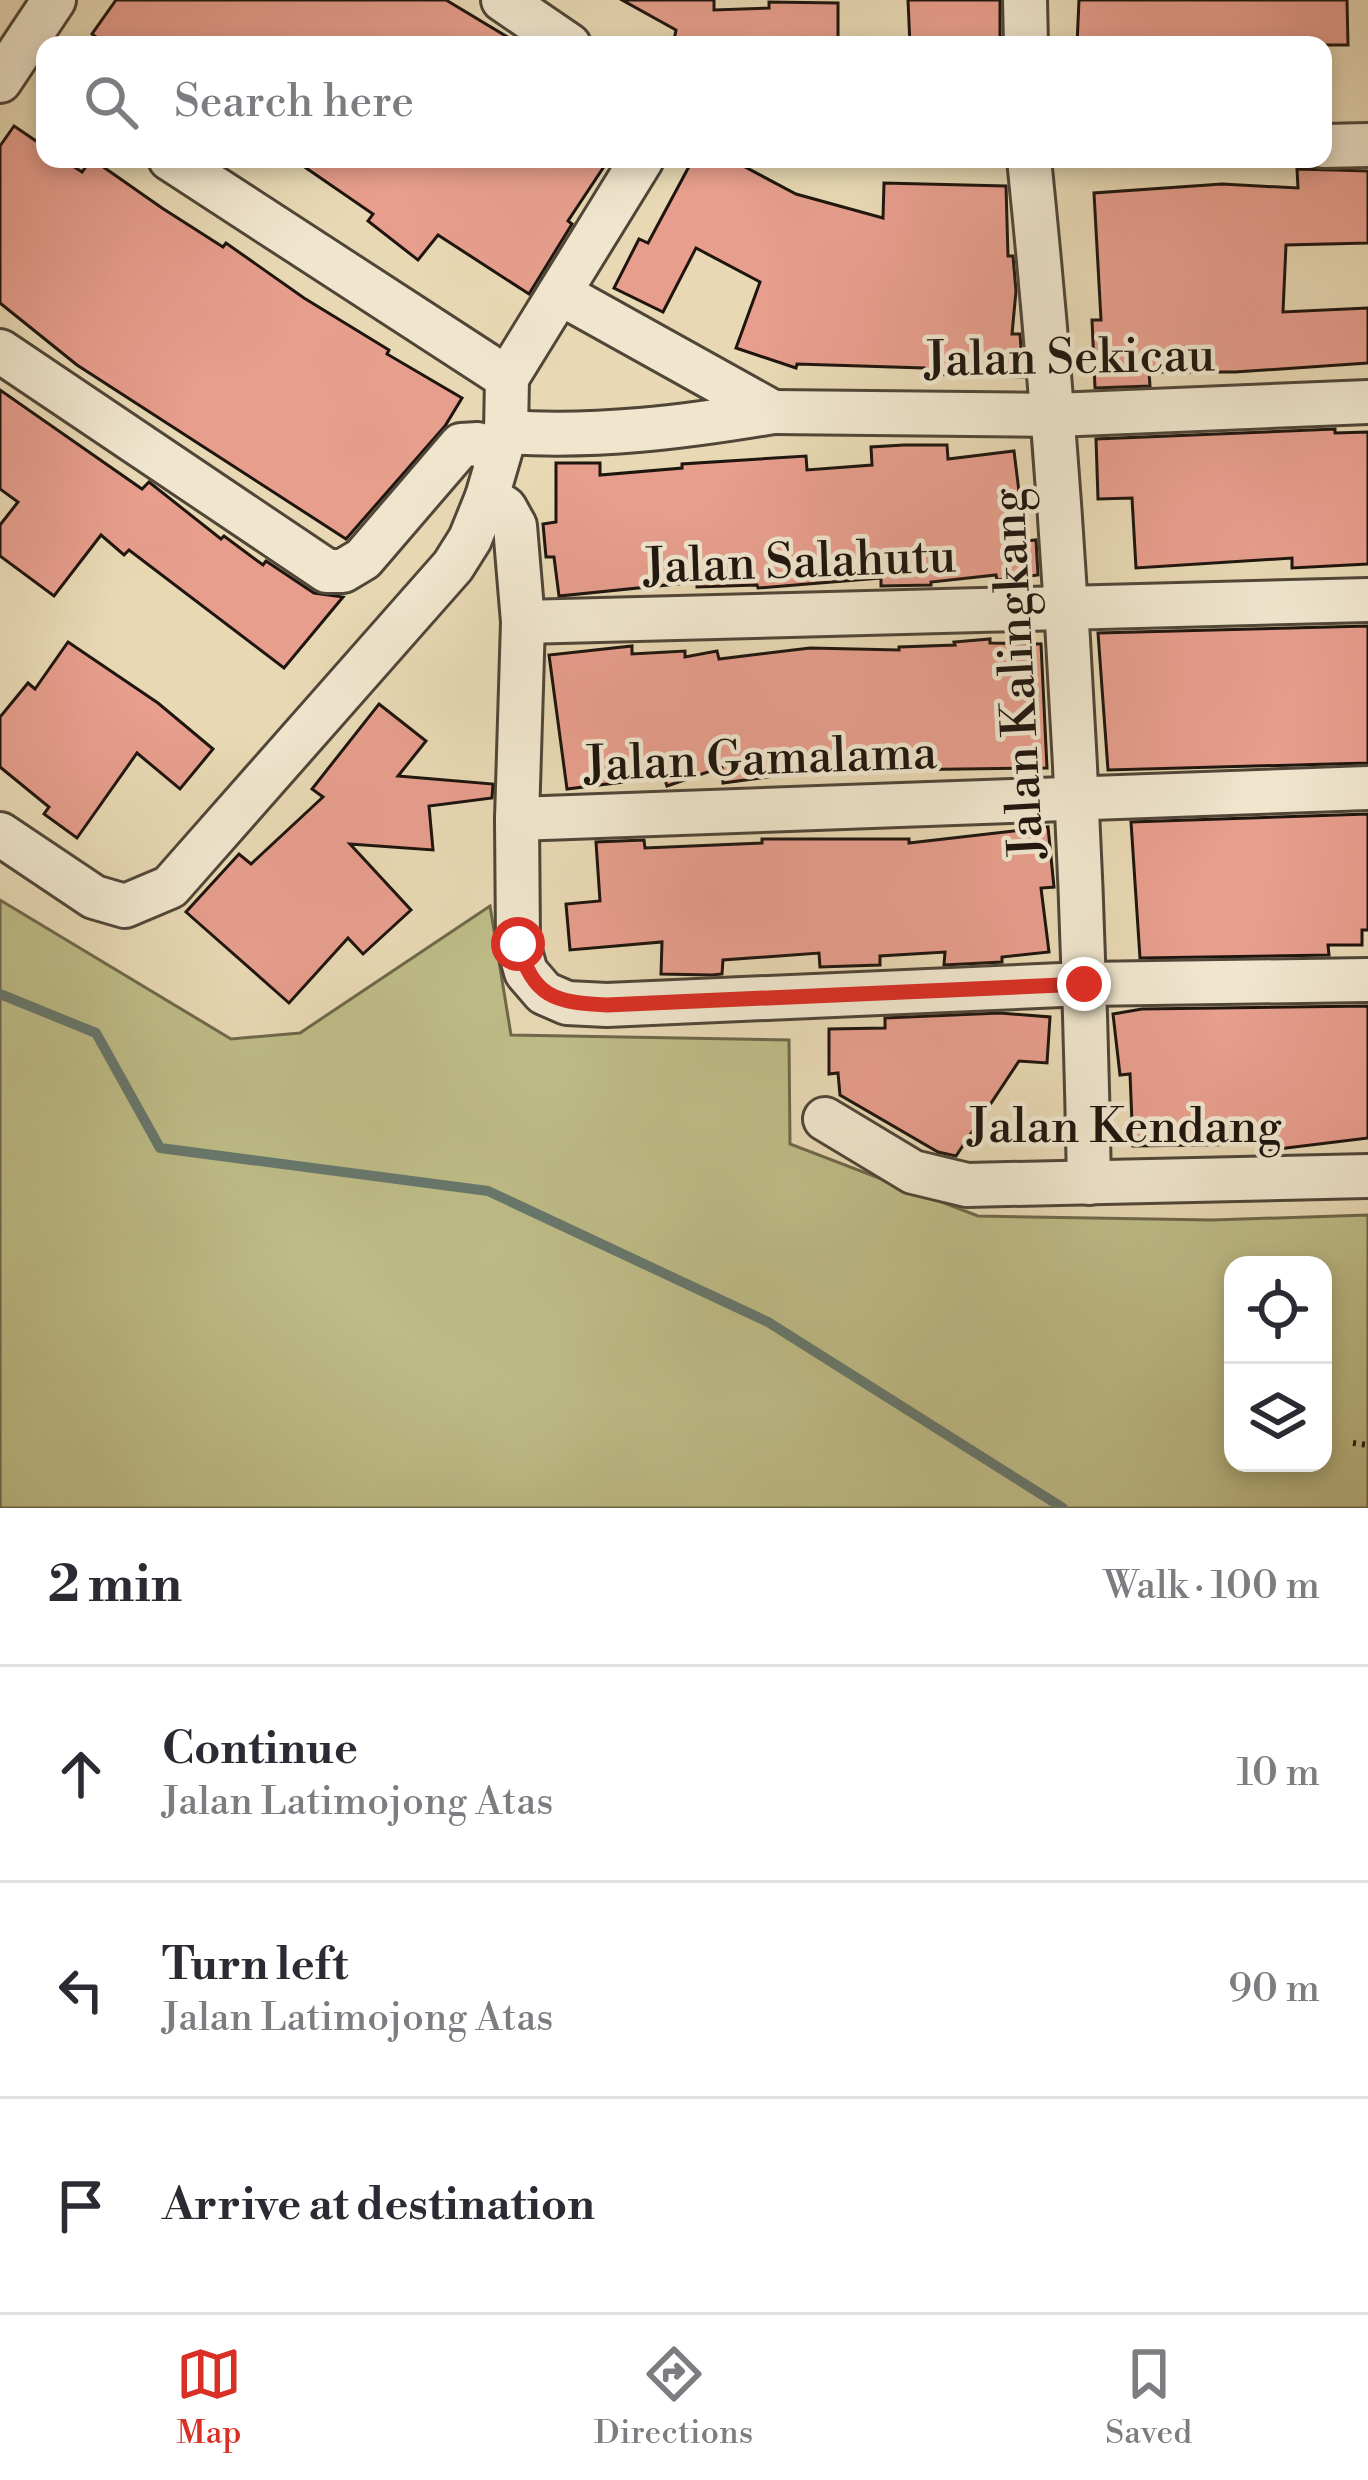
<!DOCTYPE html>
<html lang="en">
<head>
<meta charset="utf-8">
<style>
  :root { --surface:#fff; --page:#f2f2f3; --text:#2b2b33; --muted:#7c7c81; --line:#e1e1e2; --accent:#d93025 }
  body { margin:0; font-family:"Libre Bodoni",serif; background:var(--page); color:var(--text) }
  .controls { position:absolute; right:36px; bottom:36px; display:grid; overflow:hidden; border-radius:24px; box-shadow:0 6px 18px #0003 }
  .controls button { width:108px; height:108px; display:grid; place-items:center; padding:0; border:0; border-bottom:3px solid var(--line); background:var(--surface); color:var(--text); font:60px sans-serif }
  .stop { position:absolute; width:36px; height:36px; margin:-27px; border:9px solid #d93025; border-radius:50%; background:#fff }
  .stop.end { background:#d93025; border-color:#fff; box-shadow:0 3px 12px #0008 }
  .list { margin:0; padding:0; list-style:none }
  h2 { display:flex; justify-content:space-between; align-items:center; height:156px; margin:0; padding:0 48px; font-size:51px }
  h2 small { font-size:39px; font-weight:400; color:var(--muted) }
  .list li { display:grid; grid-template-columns:78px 1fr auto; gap:36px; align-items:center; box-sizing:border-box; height:216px; padding:0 48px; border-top:3px solid var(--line) }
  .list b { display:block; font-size:45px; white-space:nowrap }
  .list p { margin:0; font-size:39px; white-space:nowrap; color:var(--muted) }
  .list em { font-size:39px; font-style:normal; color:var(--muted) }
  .icon { flex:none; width:66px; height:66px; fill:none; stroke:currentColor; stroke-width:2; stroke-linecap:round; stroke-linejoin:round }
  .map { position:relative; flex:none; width:1368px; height:1508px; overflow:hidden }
  .search { position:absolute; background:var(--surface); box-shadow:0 6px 18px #0003; left:36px; right:36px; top:36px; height:132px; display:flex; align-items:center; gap:30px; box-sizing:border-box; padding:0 42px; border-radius:24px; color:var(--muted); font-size:45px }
  .sheet { height:804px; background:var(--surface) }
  nav { display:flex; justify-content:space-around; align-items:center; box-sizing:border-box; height:168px; border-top:3px solid var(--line); background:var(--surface); font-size:33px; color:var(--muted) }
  nav a { display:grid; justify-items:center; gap:6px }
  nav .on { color:var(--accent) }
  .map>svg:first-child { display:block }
  .green { fill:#bebc87; stroke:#6e684a; stroke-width:3; fill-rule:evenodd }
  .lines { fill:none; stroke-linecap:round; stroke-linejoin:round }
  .stream { stroke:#67786d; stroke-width:10 }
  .building { fill:#e79e8d; stroke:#1e150e; stroke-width:3 }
  .minor-casing { stroke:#504638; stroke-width:48 }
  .path { stroke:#1e150e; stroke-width:6; stroke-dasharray:3 6; stroke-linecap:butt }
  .minor { stroke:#f0e6ce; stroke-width:42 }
  .route { stroke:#d93025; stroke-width:15 }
  .labels { text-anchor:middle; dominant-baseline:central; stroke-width:9; stroke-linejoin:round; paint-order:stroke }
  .street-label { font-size:48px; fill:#1e150e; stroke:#f0e6ce }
</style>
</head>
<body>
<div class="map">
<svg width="1368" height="1508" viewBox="0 0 1368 1508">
  <rect width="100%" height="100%" fill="#e8d9b4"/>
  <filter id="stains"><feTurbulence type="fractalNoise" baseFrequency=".00167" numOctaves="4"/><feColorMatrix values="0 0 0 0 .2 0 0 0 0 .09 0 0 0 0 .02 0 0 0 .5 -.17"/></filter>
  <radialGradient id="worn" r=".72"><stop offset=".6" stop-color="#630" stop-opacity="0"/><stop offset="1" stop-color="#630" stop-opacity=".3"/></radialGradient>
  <path class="green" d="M0 900 231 1039 300 1033 490 906 511 1035 789 1040 790 1144 978 1216 1212 1220 1368 1215V1508H0ZM1233 1265H1323V1463H1233Z"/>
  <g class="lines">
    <polyline class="stream" points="0,994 96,1033 160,1148 488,1191 768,1322 1063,1508"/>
  </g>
  <g class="building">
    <polygon points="116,0 446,0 521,45 107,45 92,34"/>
    <polygon points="622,0 714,0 714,10 769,8 769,2 838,3 838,45 673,45 676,30"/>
    <polygon points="908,0 1000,0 1000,45 910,45"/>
    <polygon points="1079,0 1347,0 1348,45 1077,45"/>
    <polygon points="14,126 45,147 45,159 62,159 82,172 92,159 162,208 223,247 226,243 304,298 389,350 387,354 462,398 445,426 346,539 77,365 0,303 0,146"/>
    <polygon points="293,159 609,159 568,221 572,224 529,294 438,235 418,260 368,221 373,214"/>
    <polygon points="693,159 730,159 796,194 883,218 884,183 1006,186 1008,256 1013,256 1016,291 1012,334 1020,334 1023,377 924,374 924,368 797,364 796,368 736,348 760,282 696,248 663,312 614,288 639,239 648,243"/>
    <polygon points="1297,169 1368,171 1368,243 1286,245 1283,312 1368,308 1368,363 1235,372 1149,372 1150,386 1095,388 1092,320 1101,320 1094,193 1222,184 1298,188"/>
    <polygon points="0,390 142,489 149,482 221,539 224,536 263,565 266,561 314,593 343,597 284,668 129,550 124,555 101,535 54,596 0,556 0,525 18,502 0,489"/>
    <polygon points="1335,429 1335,433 1368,432 1368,564 1292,568 1292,558 1136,568 1132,498 1098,499 1096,439"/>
    <polygon points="904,445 947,445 948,459 1014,451 1025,541 1036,540 1038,575 997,580 996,575 931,582 931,585 881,586 881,578 758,588 757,585 697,587 697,582 559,596 554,557 546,557 543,524 556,522 556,463 600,463 600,475 682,468 682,464 806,456 807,470 872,465 871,447"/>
    <polygon points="1368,626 1368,763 1108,770 1098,633"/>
    <polygon points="990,639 990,643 1041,644 1047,768 811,771 723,783 722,767 667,786 664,777 567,789 549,655 632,646 632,654 685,651 685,657 717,651 719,659 810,648 899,650 899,647 955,645 954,642"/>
    <polygon points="68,642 158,703 213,749 180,789 137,753 77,838 44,814 49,807 0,767 0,717 28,683 35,689"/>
    <polygon points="379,704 426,741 398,776 493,784 492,798 429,806 433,850 350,844 411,910 363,954 348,938 289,1003 186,912 239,854 251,864 323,797 312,789"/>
    <polygon points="1368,814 1368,930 1362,930 1362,945 1328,945 1329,955 1140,958 1131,822"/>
    <polygon points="1048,827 1054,887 1041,888 1049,952 1002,957 1002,962 944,965 945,952 880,956 880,965 820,967 819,953 723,960 722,974 712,975 661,974 662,942 570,950 566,904 600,901 596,842 644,840 645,848 762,843 762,839 909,839 909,843"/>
    <polygon points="1368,1006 1368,1138 1270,1150 1269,1144 1133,1146 1130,1074 1120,1075 1113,1014 1142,1009"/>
    <polygon points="1000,1013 1050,1017 1047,1063 1019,1061 956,1156 938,1152 840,1095 838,1073 829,1074 829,1029 885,1028 885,1018"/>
  </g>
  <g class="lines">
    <g class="minor-casing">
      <g id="minor">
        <polyline points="503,0 569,45"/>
        <polyline points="1025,0 1026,45"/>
        <polyline points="0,81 54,0"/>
        <polyline points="1323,146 1368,145"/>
        <polyline points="170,159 507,378"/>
        <path d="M1029 159C1064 500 1083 840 1089 1183"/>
        <polyline points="0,351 327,571 343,571 363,559 461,445 478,444 498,455"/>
        <polyline points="773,412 1055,415 1368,402"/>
        <path d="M506 432C596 438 685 427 773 412L561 294"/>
        <polyline points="487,497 505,508 515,526 523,622 517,819 518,944 526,972 544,993 567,1003 607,1005 1084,984 1368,980"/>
        <polyline points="523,622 1368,600"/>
        <polyline points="517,819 1368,788"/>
        <polyline points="0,834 94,897 125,906 170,887 453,566 470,539 487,497 506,432 507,378 642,159"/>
        <polyline points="825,1119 913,1172 967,1185 1368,1176"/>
      </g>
    </g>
    <polyline class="path" points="1353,1443 1368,1445"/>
    <use href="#minor" class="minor"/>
  </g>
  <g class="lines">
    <path class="route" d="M518 944C534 998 554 1002 607 1005L1084 984"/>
  </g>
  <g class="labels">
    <g class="street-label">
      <text transform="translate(1070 359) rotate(-1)">Jalan Sekicau</text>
      <text transform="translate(800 563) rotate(-2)">Jalan Salahutu</text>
      <text transform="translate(1019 673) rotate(-93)">Jalan Kalingkang</text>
      <text transform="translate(761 760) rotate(-2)">Jalan Gamalama</text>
      <text x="1125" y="1128">Jalan Kendang</text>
    </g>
  </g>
  <rect width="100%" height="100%" filter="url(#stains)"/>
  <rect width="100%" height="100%" fill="url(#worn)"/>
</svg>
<div class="controls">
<button><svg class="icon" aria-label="locate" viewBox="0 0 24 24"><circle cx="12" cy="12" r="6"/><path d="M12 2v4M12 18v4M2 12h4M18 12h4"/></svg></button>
<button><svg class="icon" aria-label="layers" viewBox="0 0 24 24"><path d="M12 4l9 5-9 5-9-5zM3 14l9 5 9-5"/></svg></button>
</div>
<div class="stop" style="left:518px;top:944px"></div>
<div class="stop end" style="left:1084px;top:984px"></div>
<div class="search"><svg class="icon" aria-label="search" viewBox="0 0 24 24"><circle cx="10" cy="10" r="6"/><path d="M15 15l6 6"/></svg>Search here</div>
</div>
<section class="sheet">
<h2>2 min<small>Walk · 100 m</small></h2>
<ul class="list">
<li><svg class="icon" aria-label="ahead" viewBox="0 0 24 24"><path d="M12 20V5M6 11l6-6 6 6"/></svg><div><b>Continue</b><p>Jalan Latimojong Atas</p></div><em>10 m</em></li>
<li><svg class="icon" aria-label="left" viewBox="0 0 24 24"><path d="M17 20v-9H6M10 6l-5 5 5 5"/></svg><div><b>Turn left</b><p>Jalan Latimojong Atas</p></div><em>90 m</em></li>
<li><svg class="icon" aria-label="arrive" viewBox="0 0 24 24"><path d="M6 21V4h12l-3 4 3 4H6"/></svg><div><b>Arrive at destination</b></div></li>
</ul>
</section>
<nav>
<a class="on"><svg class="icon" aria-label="map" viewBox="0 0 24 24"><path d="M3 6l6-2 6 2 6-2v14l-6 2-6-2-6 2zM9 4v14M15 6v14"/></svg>Map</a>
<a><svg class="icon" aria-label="directions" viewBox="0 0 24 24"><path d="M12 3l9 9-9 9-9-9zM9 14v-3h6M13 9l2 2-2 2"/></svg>Directions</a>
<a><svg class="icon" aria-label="saved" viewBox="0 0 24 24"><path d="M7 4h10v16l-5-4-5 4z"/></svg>Saved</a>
</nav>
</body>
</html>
